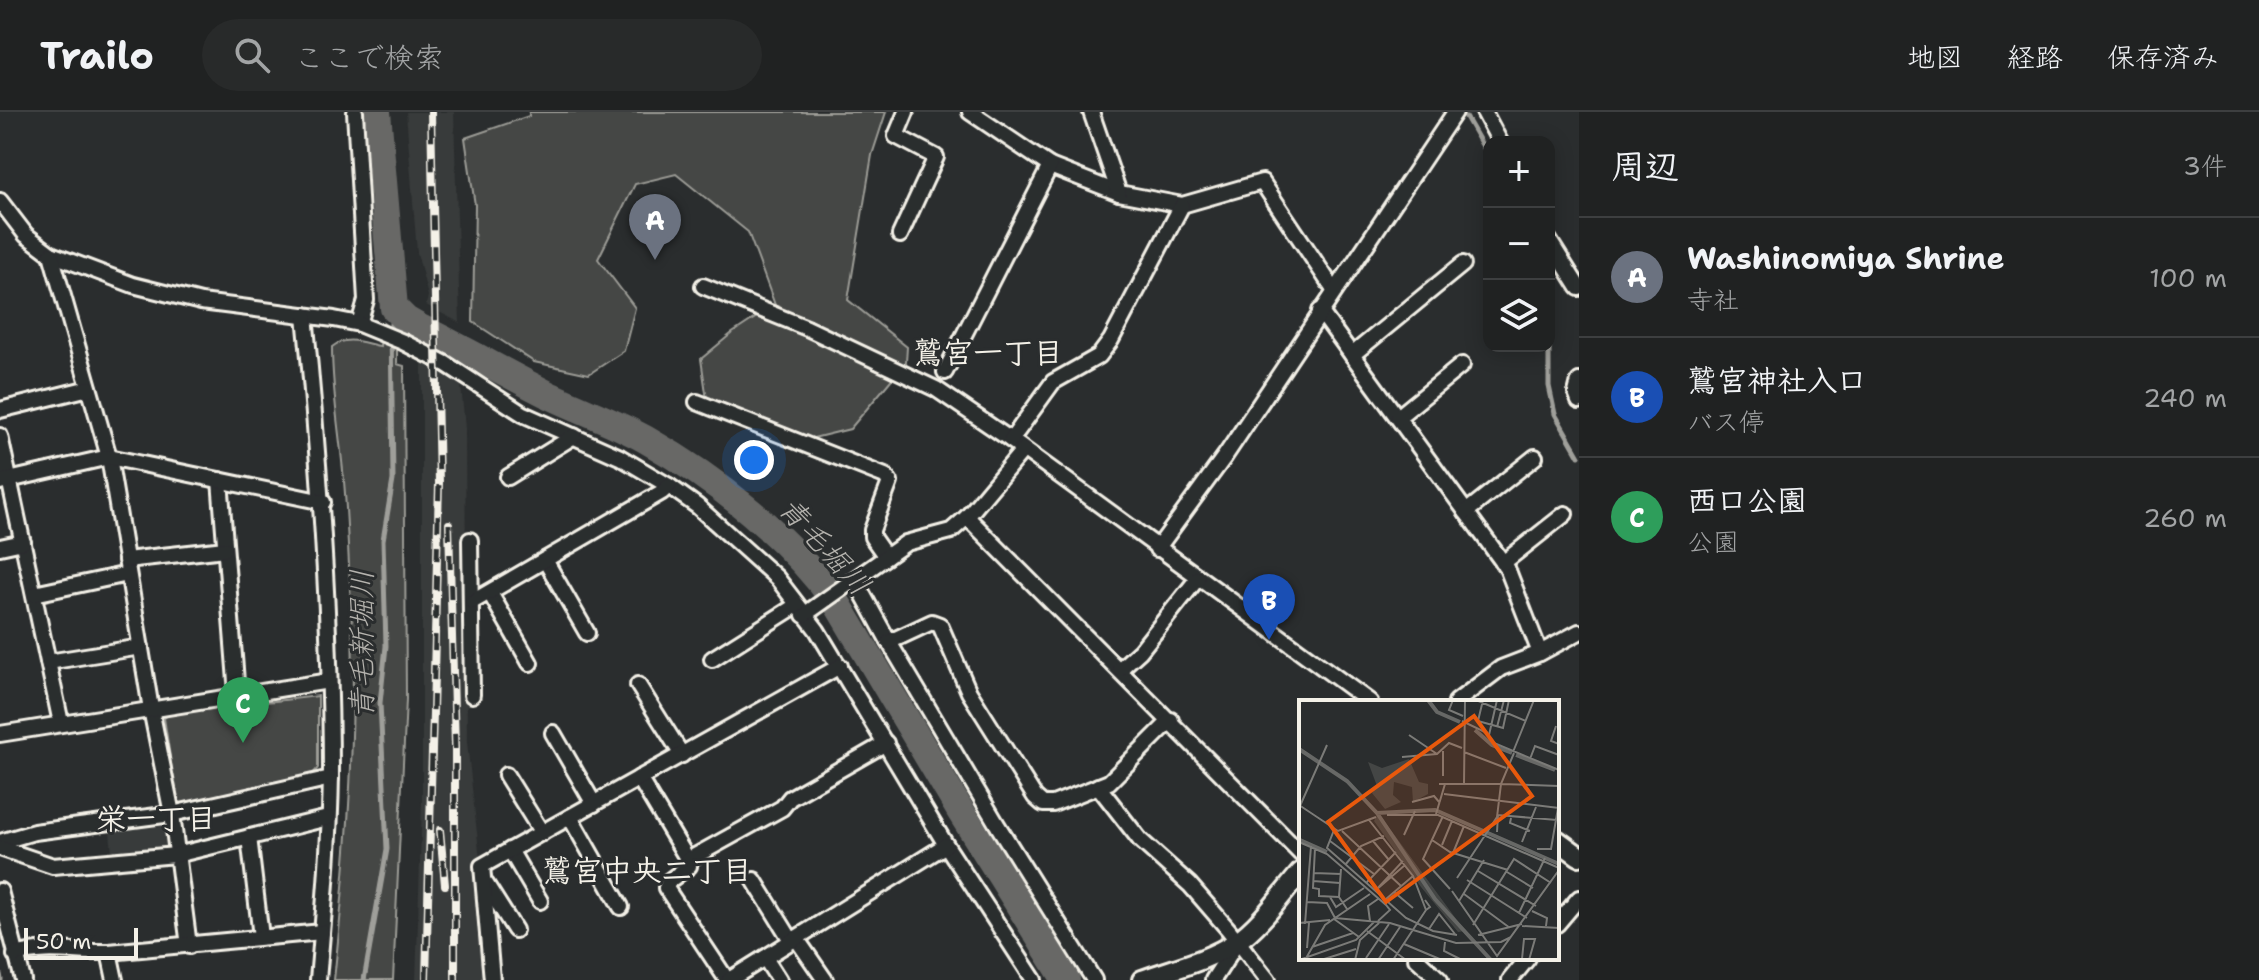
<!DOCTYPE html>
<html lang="ja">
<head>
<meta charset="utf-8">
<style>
  :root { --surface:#202222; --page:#282a2a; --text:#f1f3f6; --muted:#a2a4a5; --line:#3d3f40; --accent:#b45309 }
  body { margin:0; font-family:"Shantell Sans","Klee One",sans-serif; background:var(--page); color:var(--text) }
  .controls { position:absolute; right:24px; top:24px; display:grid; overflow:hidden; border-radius:16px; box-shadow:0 4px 20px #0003 }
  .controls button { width:72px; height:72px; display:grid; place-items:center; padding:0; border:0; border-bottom:2px solid var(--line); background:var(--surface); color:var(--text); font:40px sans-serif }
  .scale { position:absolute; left:24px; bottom:20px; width:114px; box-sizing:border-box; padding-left:8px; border:4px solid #f4f1e8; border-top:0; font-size:22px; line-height:28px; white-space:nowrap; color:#f4f1e8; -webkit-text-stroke:6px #2a2d2e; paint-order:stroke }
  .you { position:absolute; left:754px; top:348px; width:28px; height:28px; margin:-20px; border:6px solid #fff; border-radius:50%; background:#1a73e8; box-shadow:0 0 0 12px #1a73e833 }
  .badge { display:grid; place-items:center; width:52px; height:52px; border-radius:50%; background:var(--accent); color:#fff; font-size:26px; font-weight:700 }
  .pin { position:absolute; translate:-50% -66px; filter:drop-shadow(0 2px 4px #0008) }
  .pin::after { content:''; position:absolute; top:42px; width:28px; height:24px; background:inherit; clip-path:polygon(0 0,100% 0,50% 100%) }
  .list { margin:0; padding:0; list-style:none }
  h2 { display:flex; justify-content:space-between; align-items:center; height:104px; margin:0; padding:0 32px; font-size:34px }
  h2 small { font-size:26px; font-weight:400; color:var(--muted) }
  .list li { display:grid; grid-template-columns:52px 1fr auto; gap:24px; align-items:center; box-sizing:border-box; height:120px; padding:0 32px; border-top:2px solid var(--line) }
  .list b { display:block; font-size:30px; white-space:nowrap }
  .list p { margin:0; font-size:26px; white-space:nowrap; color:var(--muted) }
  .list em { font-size:26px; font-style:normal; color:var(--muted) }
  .icon { flex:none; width:44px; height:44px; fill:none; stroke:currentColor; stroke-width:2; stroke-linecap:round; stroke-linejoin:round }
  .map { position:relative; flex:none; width:1579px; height:868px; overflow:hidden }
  header { display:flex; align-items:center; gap:48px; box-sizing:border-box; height:112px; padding:0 40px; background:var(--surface); border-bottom:2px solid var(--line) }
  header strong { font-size:38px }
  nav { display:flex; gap:44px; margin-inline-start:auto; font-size:28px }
  .search { width:560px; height:72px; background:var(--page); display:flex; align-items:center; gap:20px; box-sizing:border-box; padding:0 28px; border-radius:44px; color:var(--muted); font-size:30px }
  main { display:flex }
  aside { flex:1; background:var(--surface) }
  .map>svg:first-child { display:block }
  .built { fill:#373a3a }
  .green { fill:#444645; stroke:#9c9c96; stroke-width:2 }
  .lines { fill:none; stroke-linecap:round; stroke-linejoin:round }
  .stream { stroke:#9f9f9a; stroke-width:5 }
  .river { stroke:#676866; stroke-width:28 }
  .minor-casing { stroke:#f4f1e8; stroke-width:20 }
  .major-casing { stroke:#f4f1e8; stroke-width:24 }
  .minor { stroke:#2a2d2e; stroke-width:14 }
  .major { stroke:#2a2d2e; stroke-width:18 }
  .rail-casing { stroke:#f4f1e8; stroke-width:8 }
  .rail { stroke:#2a2d2e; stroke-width:5; stroke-dasharray:15; stroke-linecap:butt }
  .labels { text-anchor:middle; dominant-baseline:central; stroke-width:6; stroke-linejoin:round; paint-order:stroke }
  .neighbourhood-label { font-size:30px; font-weight:bold; fill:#f4f1e8; stroke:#2a2d2e }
  .water-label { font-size:30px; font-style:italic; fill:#b5b3ae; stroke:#2a2d2e }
  .inset-river { fill:none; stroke:#676866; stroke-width:4 }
  .inset-road { fill:none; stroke:#7b7b78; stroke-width:2 }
  .view { fill:#e8590c; fill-opacity:0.15; stroke:#e8590c; stroke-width:4 }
  .inset-edge { fill:none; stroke:#f4f1e8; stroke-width:4 }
</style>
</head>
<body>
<header>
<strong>Trailo</strong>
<div class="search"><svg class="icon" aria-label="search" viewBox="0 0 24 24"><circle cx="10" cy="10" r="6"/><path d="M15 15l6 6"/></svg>ここで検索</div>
<nav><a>地図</a><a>経路</a><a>保存済み</a></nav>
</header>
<main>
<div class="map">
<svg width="1579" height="868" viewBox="0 0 1579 868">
  <rect width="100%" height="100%" fill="#2a2d2e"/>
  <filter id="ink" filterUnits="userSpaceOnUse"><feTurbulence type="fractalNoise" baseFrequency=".0125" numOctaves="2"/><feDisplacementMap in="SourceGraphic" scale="16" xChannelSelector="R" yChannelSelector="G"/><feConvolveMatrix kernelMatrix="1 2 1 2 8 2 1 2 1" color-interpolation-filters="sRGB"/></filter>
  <g filter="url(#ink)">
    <g class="built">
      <polygon points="406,0 454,0 460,211 426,193 428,184 417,141 415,116"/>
      <polygon points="422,243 457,265 461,273 465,316 467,630 480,748 487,868 416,868 422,689"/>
      <polygon points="164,714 167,735 112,742 110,719"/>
    </g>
    <g class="green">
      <polygon points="529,0 886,0 872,43 848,188 907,235 906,250 850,317 793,331 709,301 701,247 731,222 775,193 748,120 676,62 635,72 598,147 635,196 624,239 589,262 534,250 473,210 475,93 465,26 529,4"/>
      <path d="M383 211 397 220V252L404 254 406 587 393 868H334C348 737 358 604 350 472 348 438 347 403 344 369 340 323 332 281 332 235 347 223 363 231 380 234Z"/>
      <polygon points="318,584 318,656 312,663 178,697 164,606 171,601"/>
    </g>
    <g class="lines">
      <g class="stream">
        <polyline points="1466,5 1489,45"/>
        <polyline points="1549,186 1549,274 1555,302 1579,344"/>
        <polyline points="0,862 1,868"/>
        <polyline points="364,868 387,737 380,591 386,534 383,428 393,368 391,212 394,196"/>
      </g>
      <path class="river" d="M377 0 394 196 406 208 420 216C462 236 503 260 545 281 578 297 612 309 645 327 718 368 789 425 838 493L961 700 1066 868"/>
      <g class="minor-casing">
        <g id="minor">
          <polyline points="355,0 366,188 359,212"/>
          <polyline points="970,0 1050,54 1119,81 1182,93 1262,70 1334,178"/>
          <polyline points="1091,0 1119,81"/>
          <polyline points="1484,0 1500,30"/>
          <polyline points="0,89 26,123 51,142 133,173 201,190 334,207 359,212 403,230 446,252 523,302 620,345 669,374 697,394 777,466 817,518 946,733 1034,868"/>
          <polyline points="900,123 936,45 896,24 906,0"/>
          <polyline points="1549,128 1579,176"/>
          <polyline points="51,142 109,345 151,597 172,702 189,834"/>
          <polyline points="703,174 807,216 936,277 1011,328 1370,590"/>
          <polyline points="1320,199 1507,456 1540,541"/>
          <path d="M305 203C320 356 331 508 331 662 330 731 324 800 318 868"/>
          <polyline points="1352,243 1463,152"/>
          <polyline points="945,260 1050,54"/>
          <polyline points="1579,269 1576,281 1579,289"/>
          <polyline points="697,290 885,364 890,370 872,418 872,425 886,445"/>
          <polyline points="0,298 89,276"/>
          <polyline points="1398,305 1462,253"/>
          <polyline points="0,324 61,611"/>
          <polyline points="1011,328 1053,270 1099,244 1111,228 1182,93"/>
          <polyline points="508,365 574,324"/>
          <polyline points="220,368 237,582"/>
          <polyline points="0,370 109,345 323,390"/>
          <polyline points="1466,400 1535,345"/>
          <polyline points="967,405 1301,742"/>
          <polyline points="470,428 472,583"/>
          <polyline points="0,435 23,430"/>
          <polyline points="1157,437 1225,344 1455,0"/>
          <polyline points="126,448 225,437"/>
          <polyline points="545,448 587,521"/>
          <polyline points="1503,451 1565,402"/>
          <polyline points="855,468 889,530 998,714 1094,868"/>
          <polyline points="490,481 530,551"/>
          <polyline points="34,482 128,462"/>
          <polyline points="472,490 662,380 669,374"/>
          <polyline points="804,503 906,431 951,419 967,405 1023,338"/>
          <polyline points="889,530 932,510 940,513 969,580 1035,685 1043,692 1053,692 1109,670 1171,608"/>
          <polyline points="712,547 797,493"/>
          <polyline points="48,550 141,535"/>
          <polyline points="1120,557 1140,539 1198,466"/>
          <polyline points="638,573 682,643"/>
          <polyline points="1456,590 1501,556 1540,541 1579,520"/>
          <polyline points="553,621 594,692"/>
          <polyline points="0,622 329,569"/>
          <polyline points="506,663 542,721"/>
          <polyline points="639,666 688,748 689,754 669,769 666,776 727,868"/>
          <polyline points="1098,674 1140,728 1190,773 1228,817 1268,868"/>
          <polyline points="570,705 621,795"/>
          <polyline points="249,725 261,825"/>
          <polyline points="0,730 34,720 172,702 331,666"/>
          <polyline points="0,736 53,754 176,743 328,706"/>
          <polyline points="510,738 540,789"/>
          <polyline points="688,748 782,696 790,686 886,631"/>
          <polyline points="754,768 791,828"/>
          <polyline points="486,772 515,818"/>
          <polyline points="0,779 23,868"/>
          <polyline points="1557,812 1579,786"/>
          <polyline points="796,826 825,868"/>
          <polyline points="109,840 115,868"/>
          <path d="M15 843C46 834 77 841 109 840L322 820"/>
          <polyline points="765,846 779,868"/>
          <polyline points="1416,846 1440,868"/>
          <polyline points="492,868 482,754 840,554"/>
          <polyline points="729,868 946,733"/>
          <polyline points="1213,868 1238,829"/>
          <polyline points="1510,868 1528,846"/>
        </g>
      </g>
      <g class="major-casing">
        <g id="major">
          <polyline points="1557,728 1579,744"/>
          <path d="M1142 868C1173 857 1209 848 1236 830 1262 812 1281 783 1301 760"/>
        </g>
      </g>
      <use href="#minor" class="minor"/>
      <use href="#major" class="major"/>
      <g class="rail-casing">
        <g id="rail">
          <polyline points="449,412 455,635 455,868"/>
          <polyline points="440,718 445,773"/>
          <polyline points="426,868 439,371 431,0"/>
        </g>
      </g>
      <use href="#rail" class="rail"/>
    </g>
  </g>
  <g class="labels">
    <g class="neighbourhood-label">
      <text x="988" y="240">鷲宮一丁目</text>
      <text x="156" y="706">栄一丁目</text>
      <text x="647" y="758">鷲宮中央二丁目</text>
    </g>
    <g class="water-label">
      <text transform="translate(825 434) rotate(48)">青毛堀川</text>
      <text transform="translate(361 532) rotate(-90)">青毛新堀川</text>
    </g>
  </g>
  <g transform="translate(1299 588)">
    <rect width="260" height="260" fill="#2a2d2e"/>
    <path d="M110 59 120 82 129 84V94L114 102 113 87 95 82 94 95 102 102 86 109 73 93 78 86 69 62 83 68ZM78 115 83 118 166 231 159 232 122 187 75 121Z" fill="#444645"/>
    <path class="inset-river" d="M129 0 138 12 161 22M176 30 193 45 213 53M0 49 48 81 78 113 136 110 260 164M217 55 256 70M78 113 136 199 192 260M1 140 28 152"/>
    <path class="inset-road" d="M154 0 150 10 164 16M177 0 227 21M184 0 179 21 204 28 210 0M163 21 186 32 195 43 260 70M257 26 252 41 260 44M198 27 205 0M110 35 138 54M190 35 198 0M165 52 207 68M214 52 235 0M103 57 138 54 150 43 163 48M231 59 236 46 260 55M144 76V51M140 84H202L215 53M165 84 166 0M145 94 260 108M113 102 135 96 141 103M0 105 39 131 77 117M1 106 28 45M137 114 146 84M88 115H139L260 168M144 116 124 159 151 189M212 118 211 123 231 131M70 120 114 176 127 210 131 207 126 200M35 130 28 148 107 218 134 231 158 235M43 131 102 186M198 132 199 115 258 120M105 135 116 111M133 140 151 152 209 170M31 141 75 174M74 141 90 160M0 142 28 154 87 205 91 210 79 221M223 142 237 107M143 145 153 121M16 148 14 188 20 189V196L40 197M238 149H252L259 108M154 153 165 126M104 161 77 190 106 165M46 165 62 146 85 136M42 169 40 197 48 209M179 171 237 206M208 172 234 188M15 173 42 174M158 178 198 117 202 84 260 86M168 180 228 218M14 181 41 183M68 182 97 152M153 191 198 256 260 170M95 192 114 208M165 194 211 228M31 197 37 207 65 188M87 199 114 176M160 201 185 160M8 202 28 203 36 218M233 211 248 218 247 226M220 213 246 158M36 218 91 223 157 243 202 242 212 237M35 219 60 237M71 221 69 206 79 199M0 223 31 220M6 224 12 146M174 225 215 159 252 183M223 226 260 228M130 229 140 214 156 234M68 231 107 260M179 235 223 224M146 242 145 251 161 259M105 244 143 260M13 247 54 233M8 248 10 223M67 258 90 224M223 259 225 239H236L230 260M0 260 57 240 75 222M6 260 26 225 71 194M22 260 57 249M56 260 61 240 80 223M79 260 101 227M94 260 127 210"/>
    <path class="view" d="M175 16 233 96 87 202 29 122Z"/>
    <rect width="260" height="260" class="inset-edge"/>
  </g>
</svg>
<div class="controls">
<button>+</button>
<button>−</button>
<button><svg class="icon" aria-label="layers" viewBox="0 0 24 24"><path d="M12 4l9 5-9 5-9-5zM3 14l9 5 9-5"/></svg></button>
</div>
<div class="scale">50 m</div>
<div class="you"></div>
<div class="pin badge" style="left:655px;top:148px;background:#6b7280">A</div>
<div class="pin badge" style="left:1269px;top:528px;background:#1a4fb4">B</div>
<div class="pin badge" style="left:243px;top:631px;background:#2e9e5b">C</div>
</div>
<aside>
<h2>周辺<small>3件</small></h2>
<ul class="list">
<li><span class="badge" style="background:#6b7280">A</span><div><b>Washinomiya Shrine</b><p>寺社</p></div><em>100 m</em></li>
<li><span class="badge" style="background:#1a4fb4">B</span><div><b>鷲宮神社入口</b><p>バス停</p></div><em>240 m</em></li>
<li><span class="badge" style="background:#2e9e5b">C</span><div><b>西口公園</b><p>公園</p></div><em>260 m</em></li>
</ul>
</aside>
</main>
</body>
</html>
